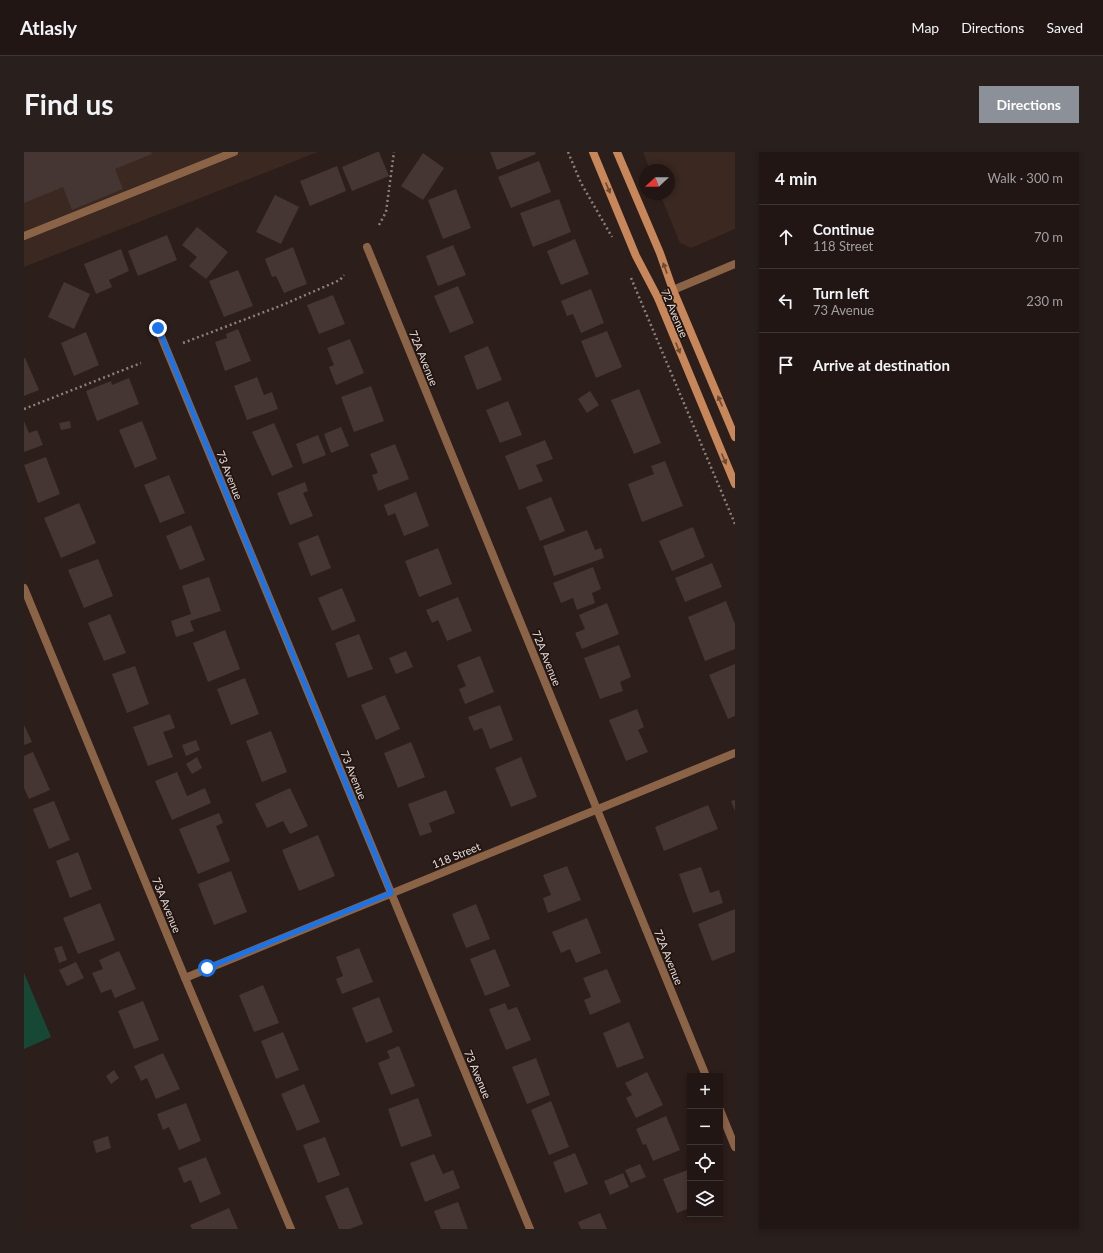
<!DOCTYPE html>
<html lang="en">
<head>
<meta charset="utf-8">
<style>
  :root { --surface:#211614; --page:#291f1d; --text:#f1f3f6; --muted:#a29fa0; --line:#3e3534; --accent:#8c9099 }
  body { margin:0; font-family:Lato,sans-serif; background:var(--page); color:var(--text) }
  .controls { position:absolute; right:12px; bottom:12px; display:grid; overflow:hidden; border-radius:0px; box-shadow:0 2px 6px #0003 }
  .controls button { width:36px; height:36px; display:grid; place-items:center; padding:0; border:0; border-bottom:1px solid var(--line); background:var(--surface); color:var(--text); font:20px sans-serif }
  .compass { position:absolute; left:615px; top:12px; width:36px; height:36px; border-radius:50%; background:var(--surface); box-shadow:0 2px 6px #0003; rotate:248deg }
  .stop { position:absolute; width:12px; height:12px; margin:-9px; border:3px solid #1a73e8; border-radius:50%; background:#fff }
  .stop.end { background:#1a73e8; border-color:#fff; box-shadow:0 1px 4px #0008 }
  .list { margin:0; padding:0; list-style:none }
  h2 { display:flex; justify-content:space-between; align-items:center; height:52px; margin:0; padding:0 16px; font-size:17px }
  h2 small { font-size:13px; font-weight:400; color:var(--muted) }
  .list li { display:grid; grid-template-columns:26px 1fr auto; gap:12px; align-items:center; box-sizing:border-box; height:64px; padding:0 16px; border-top:1px solid var(--line) }
  .list b { display:block; font-size:15px; white-space:nowrap }
  .list p { margin:0; font-size:13px; white-space:nowrap; color:var(--muted) }
  .list em { font-size:13px; font-style:normal; color:var(--muted) }
  .icon { flex:none; width:22px; height:22px; fill:none; stroke:currentColor; stroke-width:2; stroke-linecap:round; stroke-linejoin:round }
  .map { position:relative; flex:none; width:711px; height:1077px; overflow:hidden; border-radius:0px }
  header { display:flex; align-items:center; gap:24px; box-sizing:border-box; height:56px; padding:0 20px; background:var(--surface); border-bottom:1px solid var(--line) }
  header strong { font-size:19px }
  nav { display:flex; gap:22px; margin-inline-start:auto; font-size:14px }
  .intro { display:flex; align-items:center; justify-content:space-between; box-sizing:border-box; height:96px; padding:0 24px }
  h1 { margin:0; font-size:28px }
  .button { padding:10px 18px; border-radius:0px; background:var(--accent); color:#fff; font-size:14px; font-weight:700 }
  main { display:flex; gap:24px; padding:0 24px }
  aside { flex:1; background:var(--surface); border-radius:0px; box-shadow:0 2px 6px #0003 }
  .map>svg:first-child { display:block }
  .built { fill:#3a2821 }
  .green { fill:#164835 }
  .building { fill:#453634 }
  .lines { fill:none; stroke-linecap:round; stroke-linejoin:round }
  .path { stroke:#8b807c; stroke-width:2.5; stroke-dasharray:2 3; stroke-linecap:butt }
  .service { stroke:#8b6347; stroke-width:8 }
  .minor { stroke:#8b6347; stroke-width:8 }
  .tertiary { stroke:#8b6347; stroke-width:8 }
  .secondary { stroke:#c8875a; stroke-width:8 }
  .oneway { fill:#6d4832 }
  .route { stroke:#1a73e8; stroke-width:5 }
  .labels { text-anchor:middle; dominant-baseline:central; stroke-width:3.5; stroke-linejoin:round; paint-order:stroke }
  .street-label { font-size:11px; fill:#e5dcd8; stroke:#221511 }
</style>
</head>
<body>
<header>
<strong>Atlasly</strong>
<nav><a>Map</a><a>Directions</a><a>Saved</a></nav>
</header>
<div class="intro"><h1>Find us</h1><a class="button">Directions</a></div>
<main>
<div class="map">
<svg width="711" height="1077" viewBox="0 0 711 1077">
  <rect width="100%" height="100%" fill="#2c1e1a"/>
  <g class="built">
    <polygon points="0,0 294,0 0,115"/>
    <polygon points="619,0 711,0 711,77 667,96 656,91 636,42 645,42 645,18 626,18"/>
  </g>
  <polygon class="green" points="0,821 27,885 0,897"/>
  <g class="building">
    <polygon points="0,0 127,0 128,2 91,17 99,37 48,58 39,35 0,51"/>
    <polygon points="353,0 355,0 365,24 328,39 318,15"/>
    <polygon points="466,0 511,0 512,2 473,18"/>
    <polygon points="399,1 420,16 399,48 377,34"/>
    <polygon points="515,9 527,40 487,56 474,25"/>
    <polygon points="313,14 322,39 286,54 276,29"/>
    <polygon points="432,37 447,76 419,87 404,48"/>
    <polygon points="251,43 275,55 257,92 232,80"/>
    <polygon points="535,47 547,80 509,95 496,61"/>
    <polygon points="173,75 204,100 182,127 165,114 173,105 158,93"/>
    <polygon points="143,83 153,108 114,124 104,99"/>
    <polygon points="551,87 565,122 537,133 523,99"/>
    <polygon points="429,93 442,123 414,134 402,104"/>
    <polygon points="269,95 283,132 260,141 252,124 248,125 241,107"/>
    <polygon points="97,97 105,119 85,128 88,135 72,142 60,112"/>
    <polygon points="214,118 229,154 200,165 185,129"/>
    <polygon points="40,130 66,142 50,177 24,165"/>
    <polygon points="434,134 450,171 426,181 410,144"/>
    <polygon points="567,137 580,171 557,181 549,162 543,164 537,149"/>
    <polygon points="309,143 321,172 295,182 283,153"/>
    <polygon points="214,177 227,209 201,219 191,190 203,186 202,182"/>
    <polygon points="583,179 598,215 572,226 557,189"/>
    <polygon points="62,180 75,213 50,224 37,191"/>
    <polygon points="326,187 340,221 312,233 305,215 310,213 303,196"/>
    <polygon points="464,194 478,228 453,238 440,204"/>
    <polygon points="0,206 1,206 15,238 0,244"/>
    <polygon points="233,225 240,243 248,240 254,257 223,268 210,234"/>
    <polygon points="105,226 115,252 73,269 62,239 87,229 88,233"/>
    <polygon points="347,234 360,269 330,280 317,245"/>
    <polygon points="615,237 637,291 610,302 587,248"/>
    <polygon points="566,239 575,253 563,261 554,247"/>
    <polygon points="484,249 498,283 476,291 462,258"/>
    <polygon points="0,269 5,281 13,278 19,293 0,300"/>
    <polygon points="46,269 47,276 37,278 35,271"/>
    <polygon points="118,269 133,307 111,316 95,278"/>
    <polygon points="250,271 269,315 248,324 228,280"/>
    <polygon points="317,275 325,294 307,301 300,282"/>
    <polygon points="294,283 302,303 279,312 272,292"/>
    <polygon points="521,288 529,307 512,313 519,329 495,338 481,304"/>
    <polygon points="371,292 385,327 354,339 348,323 354,321 346,302"/>
    <polygon points="22,305 36,342 14,351 0,313"/>
    <polygon points="641,309 659,354 618,370 604,332 630,322 627,314"/>
    <polygon points="145,323 161,361 136,371 120,333"/>
    <polygon points="281,330 284,339 279,341 289,364 266,373 253,341"/>
    <polygon points="392,340 405,374 380,384 371,361 364,364 360,353"/>
    <polygon points="527,345 541,379 516,389 502,355"/>
    <polygon points="55,351 72,391 37,406 20,366"/>
    <polygon points="167,373 181,408 156,418 142,384"/>
    <polygon points="669,375 681,405 648,419 635,389"/>
    <polygon points="563,378 571,398 577,396 580,406 530,424 519,394"/>
    <polygon points="294,383 307,416 287,424 274,391"/>
    <polygon points="414,396 428,432 395,445 381,409"/>
    <polygon points="74,407 89,444 60,456 44,418"/>
    <polygon points="688,411 698,435 661,450 651,426"/>
    <polygon points="569,415 577,437 568,441 571,451 553,458 549,446 537,451 529,431"/>
    <polygon points="185,425 197,459 166,469 170,479 152,485 147,469 167,462 158,434"/>
    <polygon points="318,436 332,469 308,479 294,446"/>
    <polygon points="434,445 448,479 423,489 414,468 408,471 402,458"/>
    <polygon points="702,449 711,472 711,497 681,509 664,465"/>
    <polygon points="583,451 595,482 558,497 551,481 561,477 555,463"/>
    <polygon points="86,462 102,501 80,509 64,471"/>
    <polygon points="201,478 216,517 184,530 169,491"/>
    <polygon points="335,482 349,517 324,526 311,491"/>
    <polygon points="595,493 607,525 596,530 599,539 576,547 560,506"/>
    <polygon points="382,499 389,515 372,522 365,506"/>
    <polygon points="456,504 470,540 441,552 435,537 442,534 433,513"/>
    <polygon points="711,512 711,564 704,567 685,523"/>
    <polygon points="111,514 125,552 103,561 88,522"/>
    <polygon points="221,526 235,562 207,573 193,537"/>
    <polygon points="361,543 376,577 352,588 337,553"/>
    <polygon points="476,553 489,588 466,597 458,576 450,579 444,565"/>
    <polygon points="613,557 620,575 614,578 624,600 602,609 585,568"/>
    <polygon points="146,562 151,576 139,580 149,605 124,614 109,575"/>
    <polygon points="0,573 8,590 0,593"/>
    <polygon points="247,579 263,620 238,630 222,589"/>
    <polygon points="172,588 176,598 162,604 158,593"/>
    <polygon points="387,590 401,625 374,636 360,601"/>
    <polygon points="9,600 26,638 5,647 0,636 0,604"/>
    <polygon points="173,605 178,616 168,622 162,612"/>
    <polygon points="497,605 513,645 487,655 471,616"/>
    <polygon points="153,620 163,644 181,636 187,651 148,668 131,629"/>
    <polygon points="266,636 284,674 266,682 259,669 243,676 231,652"/>
    <polygon points="422,638 431,661 405,671 408,680 396,684 384,652"/>
    <polygon points="711,648 711,659 707,649"/>
    <polygon points="30,649 46,688 25,697 9,657"/>
    <polygon points="684,653 694,677 640,699 631,675"/>
    <polygon points="195,661 199,671 192,674 206,709 174,722 155,677"/>
    <polygon points="294,683 311,724 275,739 258,698"/>
    <polygon points="54,700 68,737 46,746 32,709"/>
    <polygon points="543,714 557,748 524,761 519,746 527,743 519,723"/>
    <polygon points="677,715 686,741 695,738 699,751 669,761 655,722"/>
    <polygon points="207,719 223,760 190,773 174,732"/>
    <polygon points="76,751 91,788 54,802 39,766"/>
    <polygon points="452,752 466,787 442,796 428,762"/>
    <polygon points="711,757 711,800 688,809 674,772"/>
    <polygon points="563,766 577,801 552,811 546,797 537,801 528,780"/>
    <polygon points="38,794 43,808 35,811 30,796"/>
    <polygon points="335,796 349,830 318,842 312,827 319,824 312,805"/>
    <polygon points="471,797 486,834 461,844 446,807"/>
    <polygon points="95,799 112,837 91,846 87,837 77,841 68,821 79,817 75,808"/>
    <polygon points="52,810 60,826 43,834 35,818"/>
    <polygon points="583,817 597,850 566,863 560,848 567,845 559,826"/>
    <polygon points="239,833 255,871 230,880 215,843"/>
    <polygon points="355,845 369,880 342,891 328,856"/>
    <polygon points="119,849 135,888 110,897 94,859"/>
    <polygon points="481,851 484,858 493,855 507,888 482,898 465,857"/>
    <polygon points="605,870 620,906 593,916 579,881"/>
    <polygon points="259,880 275,918 252,927 237,889"/>
    <polygon points="375,894 391,934 367,943 354,911 366,906 363,899"/>
    <polygon points="139,901 156,937 132,947 123,926 117,929 110,914"/>
    <polygon points="512,906 526,943 503,952 488,915"/>
    <polygon points="90,918 95,926 87,932 82,924"/>
    <polygon points="623,920 639,953 612,966 602,946 608,943 601,931"/>
    <polygon points="280,932 296,970 273,979 257,942"/>
    <polygon points="394,946 408,984 377,995 364,957"/>
    <polygon points="527,949 545,995 525,1003 507,958"/>
    <polygon points="162,951 177,989 155,998 145,975 139,978 133,962"/>
    <polygon points="642,964 656,998 629,1009 622,992 619,993 612,977"/>
    <polygon points="84,984 87,996 72,1001 69,989"/>
    <polygon points="301,985 316,1023 294,1031 279,993"/>
    <polygon points="551,1001 564,1032 541,1041 529,1010"/>
    <polygon points="410,1002 419,1022 429,1018 436,1036 401,1050 386,1011"/>
    <polygon points="182,1005 197,1042 176,1051 167,1028 160,1031 154,1016"/>
    <polygon points="616,1012 622,1025 607,1031 601,1018"/>
    <polygon points="664,1018 666,1023 666,1056 653,1061 639,1027"/>
    <polygon points="599,1021 605,1035 586,1043 580,1029"/>
    <polygon points="324,1035 339,1072 326,1077 315,1077 301,1044"/>
    <polygon points="434,1050 444,1077 417,1077 410,1059"/>
    <polygon points="205,1056 214,1077 168,1077 166,1073"/>
    <polygon points="576,1061 583,1077 557,1077 554,1070"/>
  </g>
  <g class="lines">
    <g class="path">
      <polyline points="544,0 557,31 588,85"/>
      <polyline points="355,73 362,60 370,0"/>
      <polyline points="607,126 711,372"/>
      <polyline points="159,191 256,154 316,128 320,123"/>
      <polyline points="0,257 117,211"/>
    </g>
    <polyline class="service" points="0,84 210,0"/>
    <g class="minor">
      <polyline points="343,95 682,924"/>
      <polyline points="134,177 506,1077"/>
      <polyline points="0,436 161,826 267,1077"/>
      <polyline points="161,826 711,601"/>
      <polyline points="696,958 711,995"/>
    </g>
    <polyline class="tertiary" points="634,146 649,138 711,112"/>
    <g class="secondary">
      <polyline points="569,0 612,104 634,146 711,332"/>
      <polyline points="593,0 636,101 649,138 711,285"/>
    </g>
  </g>
  <defs><path id="oneway-solid" d="M-6-.8H1V-3.2L6.5 0L1 3.2V.8H-6Z"/></defs>
  <g class="oneway">
    <use href="#oneway-solid" transform="translate(584 36) rotate(67)"/>
    <use href="#oneway-solid" transform="translate(641 116) rotate(-110)"/>
    <use href="#oneway-solid" transform="translate(654 196) rotate(68)"/>
    <use href="#oneway-solid" transform="translate(696 249) rotate(-113)"/>
    <use href="#oneway-solid" transform="translate(700 307) rotate(67)"/>
  </g>
  <g class="lines">
    <polyline class="route" points="134,176 367,741 183,816"/>
  </g>
  <g class="labels">
    <g class="street-label">
      <text transform="translate(651 161) rotate(67)">72 Avenue</text>
      <text transform="translate(400 206) rotate(68)">72A Avenue</text>
      <text transform="translate(206 323) rotate(68)">73 Avenue</text>
      <text transform="translate(523 506) rotate(68)">72A Avenue</text>
      <text transform="translate(330 623) rotate(68)">73 Avenue</text>
      <text transform="translate(432 703) rotate(-22)">118 Street</text>
      <text transform="translate(143 753) rotate(68)">73A Avenue</text>
      <text transform="translate(645 805) rotate(68)">72A Avenue</text>
      <text transform="translate(454 922) rotate(67)">73 Avenue</text>
    </g>
  </g>
</svg>
<div class="controls">
<button>+</button>
<button>−</button>
<button><svg class="icon" aria-label="locate" viewBox="0 0 24 24"><circle cx="12" cy="12" r="6"/><path d="M12 2v4M12 18v4M2 12h4M18 12h4"/></svg></button>
<button><svg class="icon" aria-label="layers" viewBox="0 0 24 24"><path d="M12 4l9 5-9 5-9-5zM3 14l9 5 9-5"/></svg></button>
</div>
<svg class="compass" viewBox="-18 -18 36 36"><path d="M0-13l5 13h-10z" fill="#e53935"/><path d="M0 13l5-13h-10z" fill="#a29fa0"/></svg>
<div class="stop" style="left:183px;top:816px"></div>
<div class="stop end" style="left:134px;top:176px"></div>
</div>
<aside>
<h2>4 min<small>Walk · 300 m</small></h2>
<ul class="list">
<li><svg class="icon" aria-label="ahead" viewBox="0 0 24 24"><path d="M12 20V5M6 11l6-6 6 6"/></svg><div><b>Continue</b><p>118 Street</p></div><em>70 m</em></li>
<li><svg class="icon" aria-label="left" viewBox="0 0 24 24"><path d="M17 20v-9H6M10 6l-5 5 5 5"/></svg><div><b>Turn left</b><p>73 Avenue</p></div><em>230 m</em></li>
<li><svg class="icon" aria-label="arrive" viewBox="0 0 24 24"><path d="M6 21V4h12l-3 4 3 4H6"/></svg><div><b>Arrive at destination</b></div></li>
</ul>
</aside>
</main>
</body>
</html>
